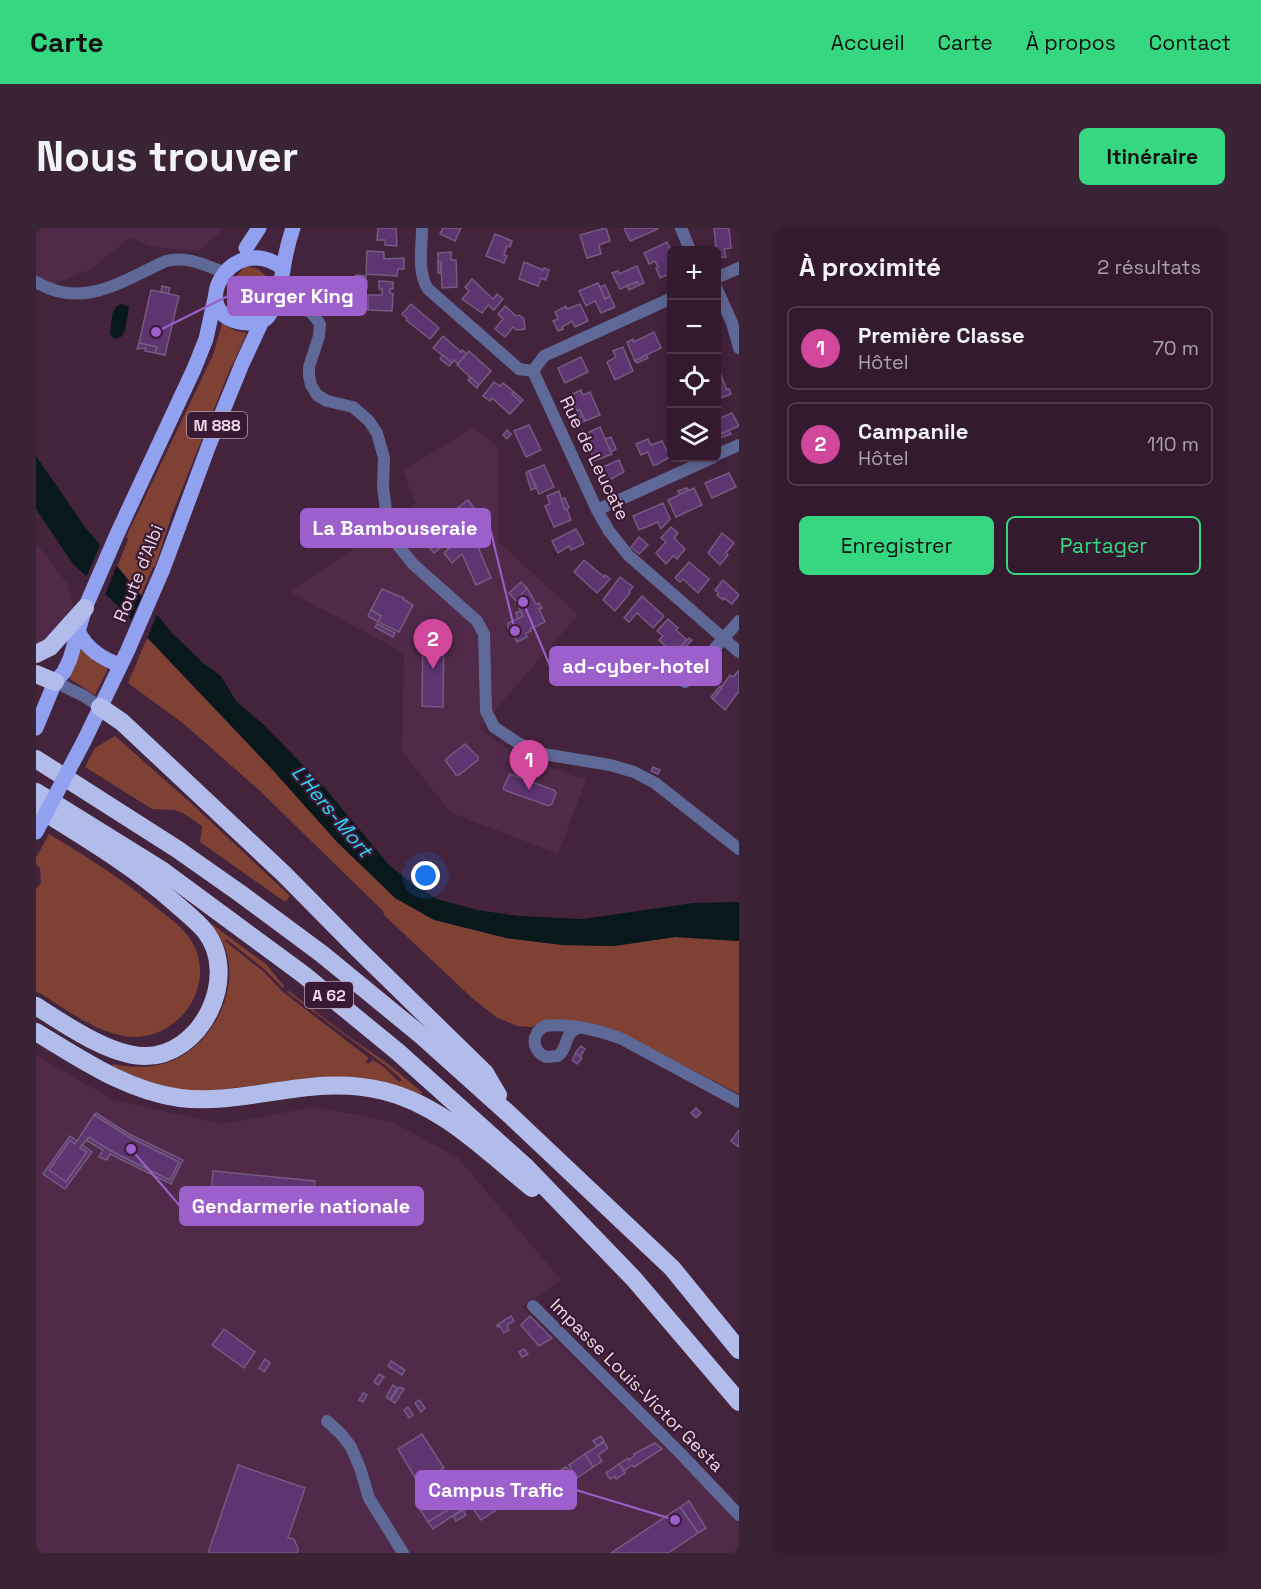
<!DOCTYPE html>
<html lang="fr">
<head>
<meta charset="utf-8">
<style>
  :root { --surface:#331a2e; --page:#3b2336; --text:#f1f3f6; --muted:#a9a1aa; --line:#4e384a; --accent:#35d881 }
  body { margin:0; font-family:"Space Grotesk",sans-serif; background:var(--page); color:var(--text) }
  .controls { position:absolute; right:18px; top:18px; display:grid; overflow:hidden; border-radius:9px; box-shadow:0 3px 15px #0003 }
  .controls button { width:54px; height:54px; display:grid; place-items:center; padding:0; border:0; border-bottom:2px solid var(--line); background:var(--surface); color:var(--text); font:30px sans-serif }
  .you { position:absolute; left:390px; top:648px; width:21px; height:21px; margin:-15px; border:4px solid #fff; border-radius:50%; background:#1a73e8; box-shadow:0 0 0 9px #1a73e833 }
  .badge { display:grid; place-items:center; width:39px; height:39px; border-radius:50%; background:var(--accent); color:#fff; font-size:20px; font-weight:700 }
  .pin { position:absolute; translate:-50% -50px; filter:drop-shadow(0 2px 3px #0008) }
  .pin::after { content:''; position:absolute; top:32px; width:21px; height:18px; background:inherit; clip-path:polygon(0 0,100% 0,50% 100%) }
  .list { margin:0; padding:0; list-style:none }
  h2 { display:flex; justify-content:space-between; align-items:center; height:78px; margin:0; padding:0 24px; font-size:26px }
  h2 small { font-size:20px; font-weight:400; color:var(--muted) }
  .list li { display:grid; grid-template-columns:39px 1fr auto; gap:18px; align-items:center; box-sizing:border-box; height:84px; margin:0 12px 12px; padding:0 12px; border:2px solid var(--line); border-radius:9px }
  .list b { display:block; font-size:22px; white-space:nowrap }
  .list p { margin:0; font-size:20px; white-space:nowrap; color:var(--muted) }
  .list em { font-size:20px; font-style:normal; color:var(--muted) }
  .actions { display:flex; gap:12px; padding:18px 24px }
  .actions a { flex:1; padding:14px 0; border:2px solid var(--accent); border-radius:9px; text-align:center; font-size:21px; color:var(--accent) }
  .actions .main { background:var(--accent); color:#111 }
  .icon { flex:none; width:33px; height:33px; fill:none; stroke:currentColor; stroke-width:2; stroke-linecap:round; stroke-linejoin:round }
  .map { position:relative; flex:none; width:703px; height:1325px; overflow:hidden; border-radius:9px }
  header { display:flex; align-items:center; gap:36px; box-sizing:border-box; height:84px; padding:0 30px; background:var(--accent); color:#111 }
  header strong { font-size:28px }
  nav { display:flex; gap:33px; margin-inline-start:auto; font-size:21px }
  .intro { display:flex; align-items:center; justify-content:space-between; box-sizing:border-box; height:144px; padding:0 36px }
  h1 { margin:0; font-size:42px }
  .button { padding:15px 27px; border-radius:9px; background:var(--accent); color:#111; font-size:21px; font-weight:700 }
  main { display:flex; gap:36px; padding:0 36px }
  aside { flex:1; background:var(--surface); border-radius:9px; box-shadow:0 3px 15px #0003 }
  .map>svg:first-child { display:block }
  .built { fill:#512a4a }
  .green { fill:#7f4133 }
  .water { fill:#09181b }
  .pier { fill:#44233d }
  .building { fill:#5e3471; stroke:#745b80; stroke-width:1.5 }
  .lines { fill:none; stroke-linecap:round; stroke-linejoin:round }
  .minor { stroke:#5f6998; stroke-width:12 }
  .primary { stroke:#91a1ef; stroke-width:15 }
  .motorway { stroke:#b1bcea; stroke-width:18 }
  .primary-bridge { stroke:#91a1ef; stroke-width:15 }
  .labels { text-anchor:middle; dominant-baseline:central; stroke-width:4.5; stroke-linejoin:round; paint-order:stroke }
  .shield { fill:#391933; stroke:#b69db1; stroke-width:1.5 }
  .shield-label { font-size:16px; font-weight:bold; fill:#ecd6e7 }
  .street-label { font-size:18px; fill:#ecd6e7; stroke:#391933 }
  .water-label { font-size:20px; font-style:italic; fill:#27dafb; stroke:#391933 }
  .leader { fill:none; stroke:#9d5fcb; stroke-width:2 }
  .callout-dot { fill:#9d5fcb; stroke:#391933; stroke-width:2 }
  .callout { fill:#9d5fcb; stroke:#9d5fcb; stroke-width:2 }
  .callout-label { font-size:20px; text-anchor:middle; font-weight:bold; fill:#fff }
</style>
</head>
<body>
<header>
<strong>Carte</strong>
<nav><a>Accueil</a><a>Carte</a><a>À propos</a><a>Contact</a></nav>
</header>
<div class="intro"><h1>Nous trouver</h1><a class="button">Itinéraire</a></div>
<main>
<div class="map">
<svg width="703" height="1325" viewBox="0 0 703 1325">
  <rect width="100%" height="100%" fill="#44233d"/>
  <g class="built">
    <polygon points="0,0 188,0 163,23 116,19 94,10 53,42 0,63"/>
    <polygon points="437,199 463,220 463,314 542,387 444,499 452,507 483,529 550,552 522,626 415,585 366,523 368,425 254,364 341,305 380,276 367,243"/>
    <polygon points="0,315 32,357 39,387 9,413 0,416"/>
    <polygon points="0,827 77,872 187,896 279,879 357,894 422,930 525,1052 486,1079 668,1258 703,1296 703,1325 0,1325"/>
  </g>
  <g class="green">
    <path d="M209 38 222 41 230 48 226 65 220 78C209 79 199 77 194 67L200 49Z"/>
    <polygon points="186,96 200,103 211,105 192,146 136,286 119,339 117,339 105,367 81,339 92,312 90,309 177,127"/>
    <polygon points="111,410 235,540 302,615 470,710 527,717 578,718 639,709 703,713 703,866 606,816 506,794 496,799 481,798 460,789 436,770 348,687 347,683 224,563 148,496 92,455"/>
    <polygon points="45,421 59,434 72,441 59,467 34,451 33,447"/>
    <polygon points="79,508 157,577 254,668 249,674 164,614 166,598 147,585 138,582 116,581 49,539 59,520"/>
    <path d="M13 606C51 629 88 652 122 681 132 689 144 697 152 708 184 750 148 809 98 809 63 808 29 780 0 763V661L5 655 4 640 0 636V630Z"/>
    <path d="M177 697 230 736 248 758 247 760 227 740 190 711 189 713 228 744 247 764 333 830 330 833 332 836 337 832 349 840 363 854 366 852 353 840 251 764 253 763 309 806 351 835 386 864 387 866 251 853 174 863H152L110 855 77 839V836C98 840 119 841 140 831 186 809 213 739 176 698Z"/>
  </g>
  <g class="water">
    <path d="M86 76 93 79 89 103 85 109 78 111 74 106C76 95 74 78 86 76Z"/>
    <polygon points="0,228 49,299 136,405 167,435 185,448 200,473 229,498 288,559 353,637 378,657 401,671 441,682 483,688 547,691 657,675 701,674 703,675 703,713 639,709 578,718 527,717 470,710 398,692 359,670 302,615 235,540 81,377 37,336 0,281"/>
  </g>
  <g class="pier">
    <polygon points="65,315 82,335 68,369 49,352"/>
    <polygon points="107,366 122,384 110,413 94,395"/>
  </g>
  <g class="building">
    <polygon points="342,0 360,0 361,18 349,17 349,12 341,12"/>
    <polygon points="425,0 419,13 404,6 407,0"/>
    <polygon points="570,0 574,13 563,17 565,26 551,30 544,7"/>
    <polygon points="588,0 621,0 622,1 594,13"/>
    <polygon points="678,0 693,0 695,20 688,21 690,29 680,30 680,22 677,22 676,19 680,19"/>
    <polygon points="459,6 476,13 474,19 471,18 468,27 471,28 468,35 450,28"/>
    <polygon points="631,14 636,25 636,29 632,31 636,37 636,45 624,50 620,40 622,39 619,33 613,36 608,25"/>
    <polygon points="331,23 348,24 348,31 368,30 368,41 362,41 361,48 330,46"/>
    <polygon points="415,24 415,32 420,32 421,59 406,60 405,34 402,34 402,25"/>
    <rect x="402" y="34" width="3" height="11"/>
    <polygon points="488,34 507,42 508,40 513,42 510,52 505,50 502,58 483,51"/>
    <polygon points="601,38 608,55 603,57 601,54 584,61 576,45 582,43 583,46"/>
    <polygon points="320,47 330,48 330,53 320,52"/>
    <polygon points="436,51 457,71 461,66 467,71 458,82 452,77 446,85 426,71 433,63 429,59"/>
    <polygon points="323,52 331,53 331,60 323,59"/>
    <polygon points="343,53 357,54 357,61 354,61 354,65 357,66 356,83 332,82 332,67 346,67 346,61 343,61"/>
    <polygon points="601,54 603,57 593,62 591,58"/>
    <polygon points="562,55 569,71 574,68 579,79 565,85 559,73 550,78 543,63"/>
    <polygon points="569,57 574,68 569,71 564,59"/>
    <polygon points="126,58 134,60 132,66 125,64"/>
    <polygon points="115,62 143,68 129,127 119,125 121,119 103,115"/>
    <polygon points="375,76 403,100 394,111 370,92 371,90 366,86"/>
    <polygon points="544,76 552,93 539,99 536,93 526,99 527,101 522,103 517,93 522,91 519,84 530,78 531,81"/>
    <polygon points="469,78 480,88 483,87 488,91 489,101 481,102 477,99 469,109 459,101 467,91 462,86"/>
    <polygon points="618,104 625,120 599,133 591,114 597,111 598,114"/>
    <polygon points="407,108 425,124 426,122 431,126 422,136 418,132 416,135 397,120"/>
    <polygon points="103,115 121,119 119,125 109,123 110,120 101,121"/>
    <polygon points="587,119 597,143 579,152 571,134 580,129 577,123"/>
    <polygon points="433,123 455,143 443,157 421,137"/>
    <polygon points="407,127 416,135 413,138 404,131"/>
    <polygon points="610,127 612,130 601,135 599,133"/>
    <polygon points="545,129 552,144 529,155 522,140"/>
    <polygon points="684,145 691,162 693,161 695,166 680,172 680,146"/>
    <polygon points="434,149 443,157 441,160 432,152"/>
    <polygon points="458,154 464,158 467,155 478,164 476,166 485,174 474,186 456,170 454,173 447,168"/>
    <polygon points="545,162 547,167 554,164 564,187 549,193 544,182 541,183 537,173 535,174 532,168"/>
    <polygon points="478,164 487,172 485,174 476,166"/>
    <polygon points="544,182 549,193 546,194 541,183"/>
    <polygon points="696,185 703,198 680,208 680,192"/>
    <polygon points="493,197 505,222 490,229 478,203"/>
    <polygon points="564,199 576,226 558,233 549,206"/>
    <polygon points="471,202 475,206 471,211 467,207"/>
    <polygon points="693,202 695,206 684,210 683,207"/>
    <polygon points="575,209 580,221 575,224 569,211"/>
    <polygon points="612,211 615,217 626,213 634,229 620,237 617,237 612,224 605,227 600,216"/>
    <polygon points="583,232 588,244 566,256 560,242"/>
    <polygon points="508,237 518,259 503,266 493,243"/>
    <polygon points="493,243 500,260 495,262 490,245"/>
    <polygon points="693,245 700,259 676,270 669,255"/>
    <polygon points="651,260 653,263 644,267 642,263"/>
    <polygon points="658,260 666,277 640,289 632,272"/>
    <polygon points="523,263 529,282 531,281 535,292 518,299 509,278 514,276 511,268"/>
    <polygon points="529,270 533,280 529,282 525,271"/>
    <polygon points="432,272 439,281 430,289 434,294 428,300 432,303 430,305 442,319 455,350 440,357 426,326 416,335 408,325 418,316 414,312 398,325 391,317 399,310 396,306 399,299 395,294 400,290 404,294"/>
    <polygon points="627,275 634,291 625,301 622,294 603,302 597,288"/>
    <polygon points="635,299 642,305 638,310 649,321 641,331 637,328 630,336 620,325 630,314 625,310"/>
    <polygon points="540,301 548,316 535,322 533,318 522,325 516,313"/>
    <polygon points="686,305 698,315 690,325 692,327 684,337 672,325"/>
    <polygon points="603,309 612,317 603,326 595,319"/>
    <polygon points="414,312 418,316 412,321 408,317"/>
    <polygon points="548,332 568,349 569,347 574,351 561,365 538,344"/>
    <polygon points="653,334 673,351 662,365 647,351 644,354 639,350"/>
    <polygon points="584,349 597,359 593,364 594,365 579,383 567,372"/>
    <polygon points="687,352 703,367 696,376 688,370 687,372 681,367 683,365 679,362"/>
    <polygon points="485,354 491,360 480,373 473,365"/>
    <polygon points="491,360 500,376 503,375 506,380 503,381 509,394 494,401 495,403 490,405 491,409 481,414 472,399 472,395 487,388 480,373"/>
    <polygon points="346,361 368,370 367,371 377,377 363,404 342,394 345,388 335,382"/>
    <polygon points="606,368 628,388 617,400 601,385 593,394 588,390"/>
    <polygon points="335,382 345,388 342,394 332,388"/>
    <polygon points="484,383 487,388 482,391 480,385"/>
    <polygon points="632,391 642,400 640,402 651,412 642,422 637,418 633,422 623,412 627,408 621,403"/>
    <polygon points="341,396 359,405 357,409 339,399"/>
    <polygon points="387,398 410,398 410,405 408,404 407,479 386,478"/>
    <polygon points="653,410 656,412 649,419 646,417"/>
    <polygon points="703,442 703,463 689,482 677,471 694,447 697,449"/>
    <polygon points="684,458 686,460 677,471 675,469"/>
    <polygon points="429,516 442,529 442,532 423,547 420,547 410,533 410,531"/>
    <polygon points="617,539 624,542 622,546 615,543"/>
    <polygon points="474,546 518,562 520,565 516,576 513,578 468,562 467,560"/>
    <polygon points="545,818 549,821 544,829 539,825"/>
    <polygon points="540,825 546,830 541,836 536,832"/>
    <polygon points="660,880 665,885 660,890 655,885"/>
    <polygon points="60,885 93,906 147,932 135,956 74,926 71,932 63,929 67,922 50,912 53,909 75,923 134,952 143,934 93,909 58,887"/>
    <polygon points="58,887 93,909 143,934 134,952 75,923 53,909 44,920 51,924 30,954 13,942 34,912 39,916"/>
    <polygon points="703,902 703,919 695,913"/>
    <polygon points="34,908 41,913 39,916 34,912 13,942 30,954 51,924 44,920 46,917 56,924 29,961 7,946"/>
    <polygon points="177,943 279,953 275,993 173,982"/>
    <polygon points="475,1088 478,1093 471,1097 473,1102 468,1105 464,1098 462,1099 461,1097"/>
    <polygon points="494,1088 516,1110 503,1118 485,1097"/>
    <polygon points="188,1101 219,1124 208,1140 176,1117"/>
    <polygon points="488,1121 492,1126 486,1129 483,1124"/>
    <polygon points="229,1131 234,1135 228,1144 223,1140"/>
    <polygon points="355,1133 369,1142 366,1147 352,1138"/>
    <polygon points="343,1146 348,1149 342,1157 338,1154"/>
    <polygon points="357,1157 361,1160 354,1172 350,1169"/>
    <polygon points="363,1159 368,1161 359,1175 355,1172"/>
    <polygon points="327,1165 331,1167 327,1174 323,1172"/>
    <polygon points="383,1172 389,1180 385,1184 379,1175"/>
    <polygon points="372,1179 377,1187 373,1190 368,1182"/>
    <polygon points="386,1206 408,1240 383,1256 362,1221"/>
    <polygon points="565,1208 568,1213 561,1218 557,1213"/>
    <polygon points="568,1214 572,1220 562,1227 566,1233 557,1239 549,1226"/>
    <polygon points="619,1215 626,1221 598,1239 596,1237 588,1243 583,1236 592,1230 593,1232 598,1228 598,1226"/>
    <polygon points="549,1226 557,1239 541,1250 533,1237"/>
    <polygon points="583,1236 589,1245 580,1251 579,1248 574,1251 570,1245"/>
    <polygon points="202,1237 269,1260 252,1310 258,1311 262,1321 261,1325 172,1325"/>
    <polygon points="530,1239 533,1242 524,1250 521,1244"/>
    <polygon points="451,1256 455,1262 397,1301 392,1294"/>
    <polygon points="402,1266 413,1281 392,1294 382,1278"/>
    <polygon points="459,1268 466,1278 445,1292 438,1282"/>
    <polygon points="653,1273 670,1300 662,1305 644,1279"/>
    <polygon points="644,1279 662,1305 632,1325 575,1325"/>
    <polygon points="427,1282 430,1287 420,1293 417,1288"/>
  </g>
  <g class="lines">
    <g class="minor">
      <path d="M386 0C386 20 381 44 392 61L483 141 497 143 508 128 636 70"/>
      <polyline points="645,0 654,22"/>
      <polyline points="680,50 703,40"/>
      <path d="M0 54C47 82 86 53 130 33 150 28 166 36 185 43"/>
      <polyline points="680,59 696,95 703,120"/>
      <polyline points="241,72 275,84 284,96 283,108 273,139 273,148 275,157 281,167 291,173 317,179 333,193 341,205 348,230 347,259 353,306 377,336 441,393 448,406 450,483 458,499 482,515 507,526 574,537 598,544 619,555 703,621"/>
      <polyline points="497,143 561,282 573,303 592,327 703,424"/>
      <polyline points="680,227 703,217"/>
      <polyline points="561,282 676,230"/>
      <polyline points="19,454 48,468 64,479"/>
      <polyline points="649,454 703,393"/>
      <path d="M542 800C526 807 534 818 522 828L510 829C496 823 494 806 509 798 533 795 563 802 586 811L703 874"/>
      <polyline points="497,1078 645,1226 703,1287"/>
      <polyline points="291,1193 305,1206 315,1219 324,1240 333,1270 367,1325"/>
    </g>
    <g class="primary">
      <polyline points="210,20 223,0"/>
      <path d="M247 40C193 0 146 92 212 95 222 96 230 94 235 84 244 69 245 52 248 36 250 23 253 12 257 0"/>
      <path d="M43 405C52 422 66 431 84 437"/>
      <polyline points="0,500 19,454 28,444 34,431 49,380 82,304 158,141 170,111 179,70"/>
      <polyline points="48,513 91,424 127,341 173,217 206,136 225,95"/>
    </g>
    <g class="motorway">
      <polyline points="0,426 14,419 49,380"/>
      <polyline points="0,446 19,454"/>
      <polyline points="64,479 86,494 248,646 320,719 449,845 462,867"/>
      <polyline points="0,531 141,621 205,666 286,726 386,808 474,887 636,1040 703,1122"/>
      <polyline points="0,564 127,643 268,747 362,824 490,939 598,1051 703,1174"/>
      <path d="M0 579C48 609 97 638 139 675 149 684 161 693 169 703 205 749 165 830 107 828 73 827 28 796 0 778"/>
      <path d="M0 804C45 831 91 863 144 870 213 878 275 845 348 863 406 877 451 924 496 960"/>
    </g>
    <polyline class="primary-bridge" points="0,604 48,513"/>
  </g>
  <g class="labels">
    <g class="shield">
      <rect x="151" y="184" width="60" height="26" rx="4.5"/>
      <rect x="269" y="754" width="48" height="26" rx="4.5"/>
    </g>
    <g class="shield-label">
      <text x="181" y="197">M 888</text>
      <text x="293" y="767">A 62</text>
    </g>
    <g class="street-label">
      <text transform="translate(559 230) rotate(64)">Rue de Leucate</text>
      <text transform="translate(102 345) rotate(-68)">Route d'Albi</text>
      <text transform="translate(601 1157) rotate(45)">Impasse Louis-Victor Gesta</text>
    </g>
    <g class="water-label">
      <text transform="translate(296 583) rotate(50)">L'Hers-Mort</text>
    </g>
  </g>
  <path class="leader" d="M120 104L192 68M479 403L454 300M487 374L514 438M95 921L144 978M639 1292L540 1262"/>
  <g class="callout-dot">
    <circle cx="120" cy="104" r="6"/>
    <circle cx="479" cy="403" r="6"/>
    <circle cx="487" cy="374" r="6"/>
    <circle cx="95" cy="921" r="6"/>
    <circle cx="639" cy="1292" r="6"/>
  </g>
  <g class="callout">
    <rect x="192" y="49" width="138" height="38" rx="6"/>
    <rect x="265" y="281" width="189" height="38" rx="6"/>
    <rect x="514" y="419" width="171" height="38" rx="6"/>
    <rect x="144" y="959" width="243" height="38" rx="6"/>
    <rect x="380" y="1243" width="160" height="38" rx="6"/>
  </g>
  <g class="callout-label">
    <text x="261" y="75">Burger King</text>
    <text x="359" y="307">La Bambouseraie</text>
    <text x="600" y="445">ad-cyber-hotel</text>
    <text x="265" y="985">Gendarmerie nationale</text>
    <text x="460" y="1269">Campus Trafic</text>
  </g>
</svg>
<div class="controls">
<button>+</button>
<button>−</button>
<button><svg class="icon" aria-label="locate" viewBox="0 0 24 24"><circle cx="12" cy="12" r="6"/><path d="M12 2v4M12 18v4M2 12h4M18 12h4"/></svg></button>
<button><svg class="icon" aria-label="layers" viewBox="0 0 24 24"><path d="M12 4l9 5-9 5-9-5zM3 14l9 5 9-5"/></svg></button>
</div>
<div class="you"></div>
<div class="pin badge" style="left:493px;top:562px;background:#d1479c">1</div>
<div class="pin badge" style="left:397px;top:441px;background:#d1479c">2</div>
</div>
<aside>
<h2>À proximité<small>2 résultats</small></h2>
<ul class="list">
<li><span class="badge" style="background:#d1479c">1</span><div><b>Première Classe</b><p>Hôtel</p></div><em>70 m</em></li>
<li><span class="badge" style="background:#d1479c">2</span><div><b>Campanile</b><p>Hôtel</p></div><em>110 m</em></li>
</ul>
<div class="actions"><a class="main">Enregistrer</a><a>Partager</a></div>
</aside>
</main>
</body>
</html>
